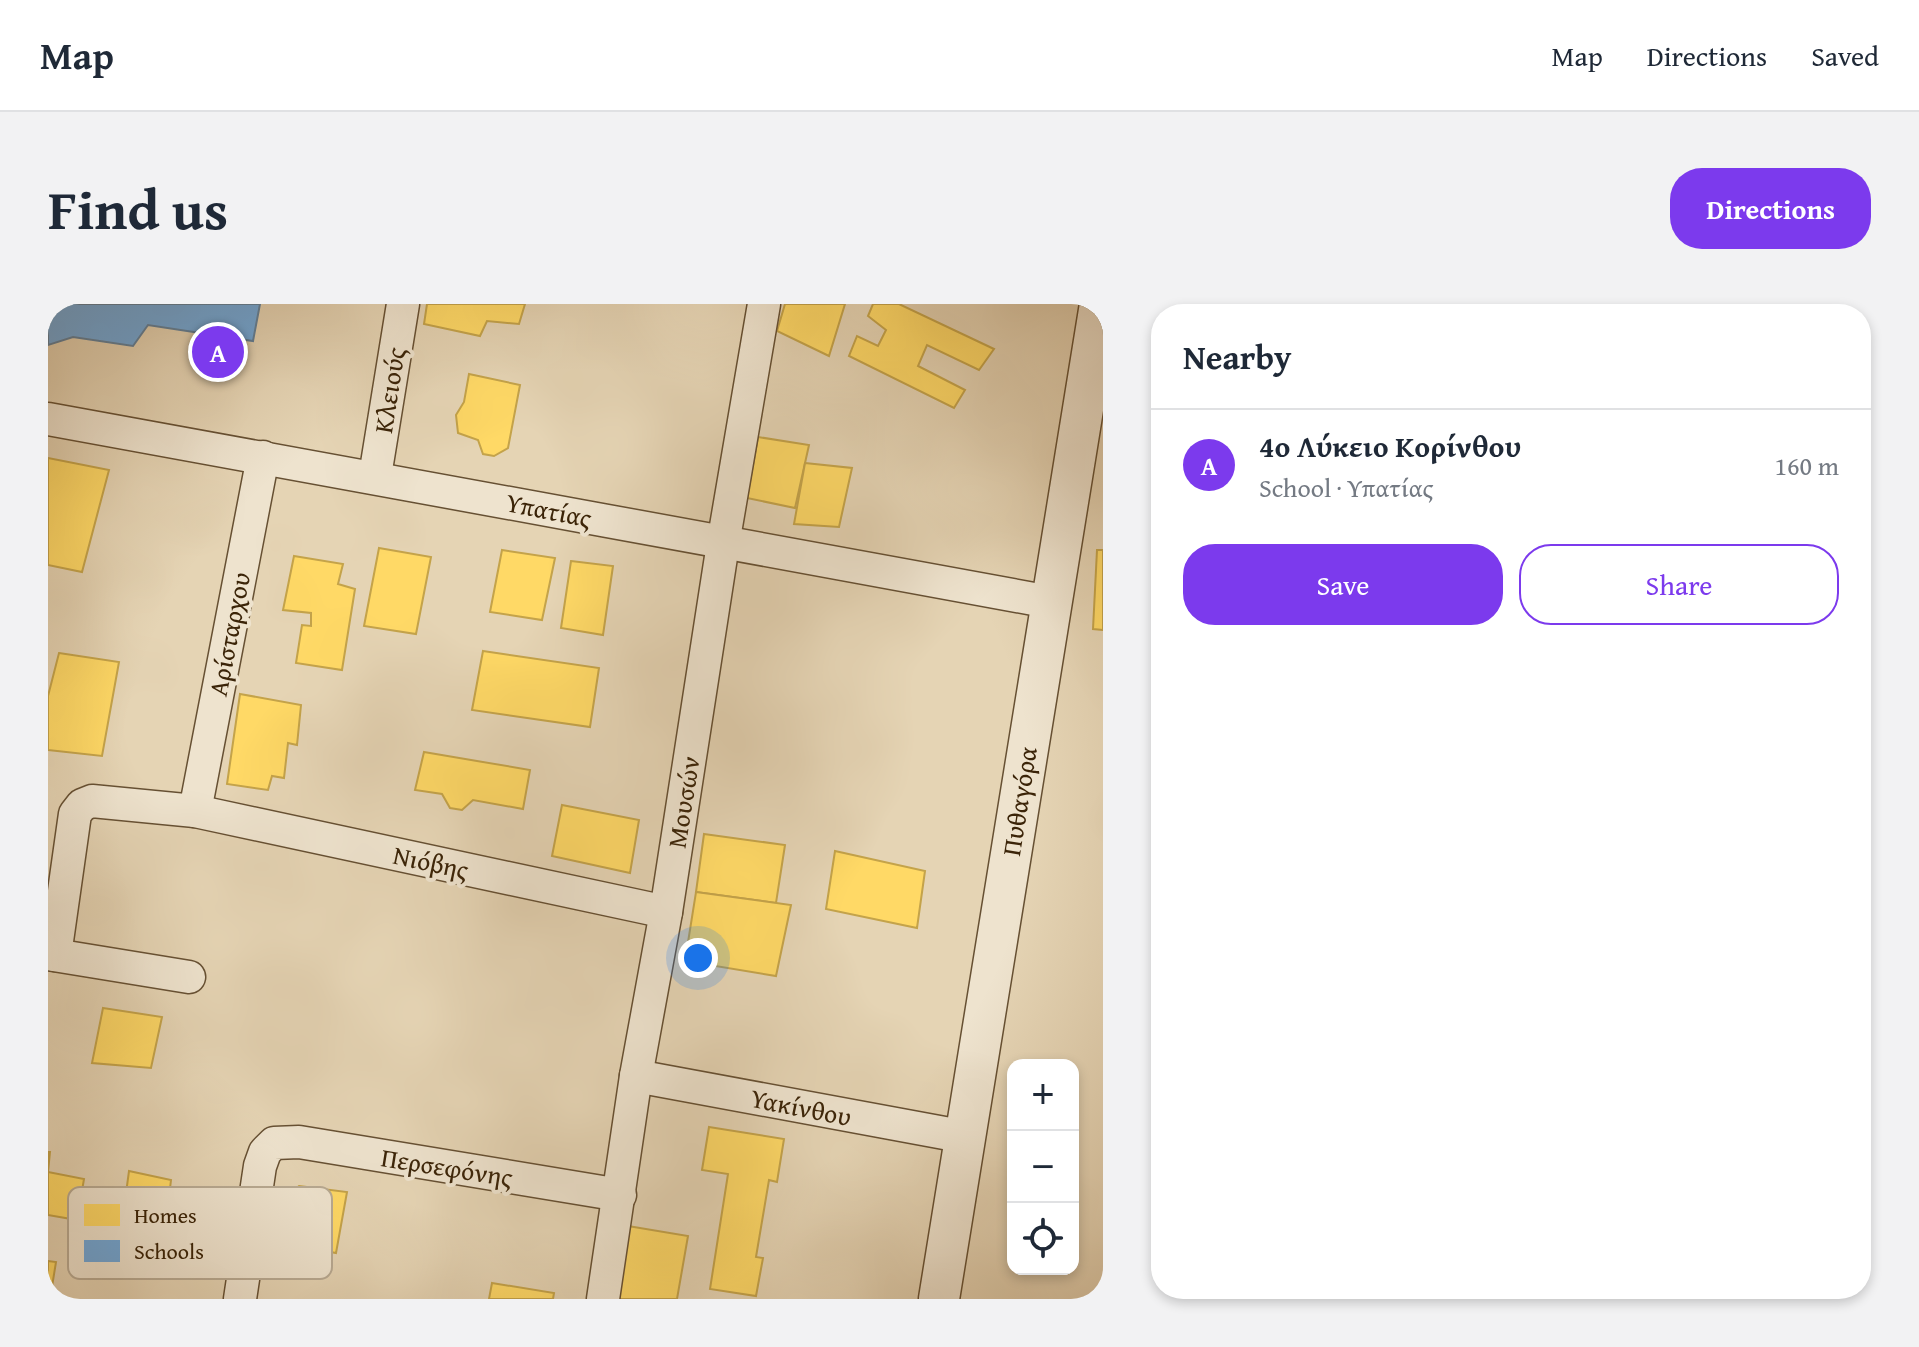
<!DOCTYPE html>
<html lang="en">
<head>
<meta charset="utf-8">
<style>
  :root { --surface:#fff; --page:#f2f2f3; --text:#1f2937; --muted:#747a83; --line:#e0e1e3; --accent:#7c3aed }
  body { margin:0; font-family:"Gentium Book Plus",serif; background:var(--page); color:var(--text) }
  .controls { position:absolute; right:24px; bottom:24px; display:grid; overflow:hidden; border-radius:16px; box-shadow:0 4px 12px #0003 }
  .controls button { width:72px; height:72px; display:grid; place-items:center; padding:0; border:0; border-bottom:2px solid var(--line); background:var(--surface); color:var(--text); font:40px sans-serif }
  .you { position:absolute; left:650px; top:654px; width:28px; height:28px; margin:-20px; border:6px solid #fff; border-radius:50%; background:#1a73e8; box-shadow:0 0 0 12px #1a73e833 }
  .badge { display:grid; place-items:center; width:52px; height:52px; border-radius:50%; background:var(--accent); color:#fff; font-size:26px; font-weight:700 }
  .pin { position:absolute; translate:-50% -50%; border:4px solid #fff; box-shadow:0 2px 8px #0006 }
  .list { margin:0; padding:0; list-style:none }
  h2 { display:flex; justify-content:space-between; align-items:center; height:104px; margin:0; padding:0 32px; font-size:34px }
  h2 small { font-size:26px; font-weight:400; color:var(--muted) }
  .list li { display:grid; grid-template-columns:52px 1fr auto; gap:24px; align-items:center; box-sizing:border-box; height:112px; padding:0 32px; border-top:2px solid var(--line) }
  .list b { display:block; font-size:30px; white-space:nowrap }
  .list p { margin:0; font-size:26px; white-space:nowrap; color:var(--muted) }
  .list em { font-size:26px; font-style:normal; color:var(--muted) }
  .actions { display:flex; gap:16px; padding:24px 32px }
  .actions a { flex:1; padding:18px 0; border:2px solid var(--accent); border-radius:32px; text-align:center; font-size:28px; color:var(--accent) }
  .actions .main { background:var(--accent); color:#fff }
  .icon { flex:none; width:44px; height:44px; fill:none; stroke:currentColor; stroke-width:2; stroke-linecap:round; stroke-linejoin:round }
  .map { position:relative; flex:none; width:1055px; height:995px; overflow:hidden; border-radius:32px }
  header { display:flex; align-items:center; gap:48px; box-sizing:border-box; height:112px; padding:0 40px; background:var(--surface); border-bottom:2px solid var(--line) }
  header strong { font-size:38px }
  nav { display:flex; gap:44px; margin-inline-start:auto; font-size:28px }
  .intro { display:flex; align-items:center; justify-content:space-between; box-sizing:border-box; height:192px; padding:0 48px }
  h1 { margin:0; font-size:56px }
  .button { padding:20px 36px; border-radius:32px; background:var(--accent); color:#fff; font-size:28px; font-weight:700 }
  main { display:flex; gap:48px; padding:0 48px }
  aside { flex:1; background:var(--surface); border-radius:32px; box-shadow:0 4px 12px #0003 }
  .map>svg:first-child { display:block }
  .homes { fill:#ffd966; stroke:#c4a34a; stroke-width:2 }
  .schools { fill:#6fa8dc; stroke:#5f809c; stroke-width:2 }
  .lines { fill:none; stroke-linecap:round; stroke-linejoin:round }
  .minor-casing { stroke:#665033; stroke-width:35 }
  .tertiary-casing { stroke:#665033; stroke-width:43 }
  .minor { stroke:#eee3ce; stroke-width:32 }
  .tertiary { stroke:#eee3ce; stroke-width:40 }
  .labels { text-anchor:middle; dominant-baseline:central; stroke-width:8; stroke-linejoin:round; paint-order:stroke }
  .street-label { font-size:26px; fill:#3b2408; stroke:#eee3ce }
  .key { fill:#eee3ce; stroke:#b8aa93; stroke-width:2 }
  .key-label { font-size:22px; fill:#3b2408 }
</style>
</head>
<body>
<header>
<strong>Map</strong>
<nav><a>Map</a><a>Directions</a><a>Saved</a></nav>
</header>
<div class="intro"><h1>Find us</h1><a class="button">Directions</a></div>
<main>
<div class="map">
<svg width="1055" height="995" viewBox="0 0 1055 995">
  <rect width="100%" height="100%" fill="#e5d4b4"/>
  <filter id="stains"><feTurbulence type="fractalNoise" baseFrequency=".0025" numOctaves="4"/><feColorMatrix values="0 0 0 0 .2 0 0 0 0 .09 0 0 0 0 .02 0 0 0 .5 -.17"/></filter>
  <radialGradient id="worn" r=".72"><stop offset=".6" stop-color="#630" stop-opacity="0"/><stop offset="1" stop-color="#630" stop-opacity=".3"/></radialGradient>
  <g class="homes">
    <polygon points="379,0 477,0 471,20 439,17 432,32 376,20"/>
    <polygon points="737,0 797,0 781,52 729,27"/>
    <polygon points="825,0 851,0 946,45 931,66 879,41 870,62 917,86 906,104 801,52 809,32 830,42 838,26 820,12"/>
    <polygon points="421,70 472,81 460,144 446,152 435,150 430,136 410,129 408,111 416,98"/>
    <polygon points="710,133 761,141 747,204 699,194"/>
    <polygon points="0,154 61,166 34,268 0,261"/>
    <polygon points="757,159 804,164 791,223 746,220"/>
    <polygon points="331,244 383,253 368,330 316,322"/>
    <polygon points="454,246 507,254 494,316 442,308"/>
    <polygon points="1049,246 1055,246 1055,326 1045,325"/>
    <polygon points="246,252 295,260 290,280 307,285 294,366 248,359 254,321 263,322 263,309 235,306"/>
    <polygon points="523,257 565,262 555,331 513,324"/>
    <polygon points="435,347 551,364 542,423 424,406"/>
    <polygon points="11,349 71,358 54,452 0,446 0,392"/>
    <polygon points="192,390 253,401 249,441 240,439 236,474 224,472 220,486 179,480"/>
    <polygon points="376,448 482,466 475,505 425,496 414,506 402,504 394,490 367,486"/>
    <polygon points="514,501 591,516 582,569 504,552"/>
    <polygon points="656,530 737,541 728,599 648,588"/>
    <polygon points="787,547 877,567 869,624 778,605"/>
    <polygon points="648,588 743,601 728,672 637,657"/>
    <polygon points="55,704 114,713 103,764 44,759"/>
    <polygon points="661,823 736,835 729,878 721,876 708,953 715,954 708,992 662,985 680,870 654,866"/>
    <polygon points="0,848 2,848 0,868 36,875 29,916 0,911"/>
    <polygon points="81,867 123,876 121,893 156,901 151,938 73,926"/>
    <polygon points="251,882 299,888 288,949 246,941 235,929 235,913 240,892"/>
    <polygon points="580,922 640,932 629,995 567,995"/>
    <polygon points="0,957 8,958 2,995 0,995"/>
    <polygon points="444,979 506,989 505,995 441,995"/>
  </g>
  <polygon class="schools" points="0,0 212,0 205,37 100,21 85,42 25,33 0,41"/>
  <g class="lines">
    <g class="minor-casing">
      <g id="minor">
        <path d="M0 115C334 174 668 238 1002 298"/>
        <polyline points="327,172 355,0"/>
        <polyline points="147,507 215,153"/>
        <polyline points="0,650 141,673"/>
        <polyline points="7,651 27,510 34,501 44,497 147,507 618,608"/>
        <polyline points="588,772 918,833"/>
        <polyline points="192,995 212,862 217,848 226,839 251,838 572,891"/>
        <polyline points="555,995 588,772 618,608 675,240 716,0"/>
      </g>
    </g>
    <g class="tertiary-casing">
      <polyline id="tertiary" points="891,995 1052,0"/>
    </g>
    <use href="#minor" class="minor"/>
    <use href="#tertiary" class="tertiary"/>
  </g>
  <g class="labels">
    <g class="street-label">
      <text transform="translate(341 86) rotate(-81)">Κλειούς</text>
      <text transform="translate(501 206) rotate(11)">Υπατίας</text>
      <text transform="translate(181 330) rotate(-79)">Αρίσταρχου</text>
      <text transform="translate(971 497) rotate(-81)">Πυθαγόρα</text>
      <text transform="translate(635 498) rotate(-81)">Μουσών</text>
      <text transform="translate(383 558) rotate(12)">Νιόβης</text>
      <text transform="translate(753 803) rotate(11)">Υακίνθου</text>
      <text transform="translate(399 863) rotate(9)">Περσεφόνης</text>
    </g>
  </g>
  <rect x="20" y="883" width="264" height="92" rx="12" class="key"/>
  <rect x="36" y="900" width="36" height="22" fill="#ffd966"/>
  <rect x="36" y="936" width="36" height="22" fill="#6fa8dc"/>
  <g class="key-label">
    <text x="86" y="919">Homes</text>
    <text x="86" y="955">Schools</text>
  </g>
  <rect width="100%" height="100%" filter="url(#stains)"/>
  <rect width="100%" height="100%" fill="url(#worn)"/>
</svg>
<div class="controls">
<button>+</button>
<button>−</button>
<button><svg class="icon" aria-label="locate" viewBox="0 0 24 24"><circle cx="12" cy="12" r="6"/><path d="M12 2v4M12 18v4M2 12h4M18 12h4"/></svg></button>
</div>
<div class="you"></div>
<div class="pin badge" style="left:170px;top:48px">A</div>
</div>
<aside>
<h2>Nearby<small></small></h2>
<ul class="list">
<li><span class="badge">A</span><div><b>4ο Λύκειο Κορίνθου</b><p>School · Υπατίας</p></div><em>160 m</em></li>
</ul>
<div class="actions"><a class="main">Save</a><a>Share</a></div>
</aside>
</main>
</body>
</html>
